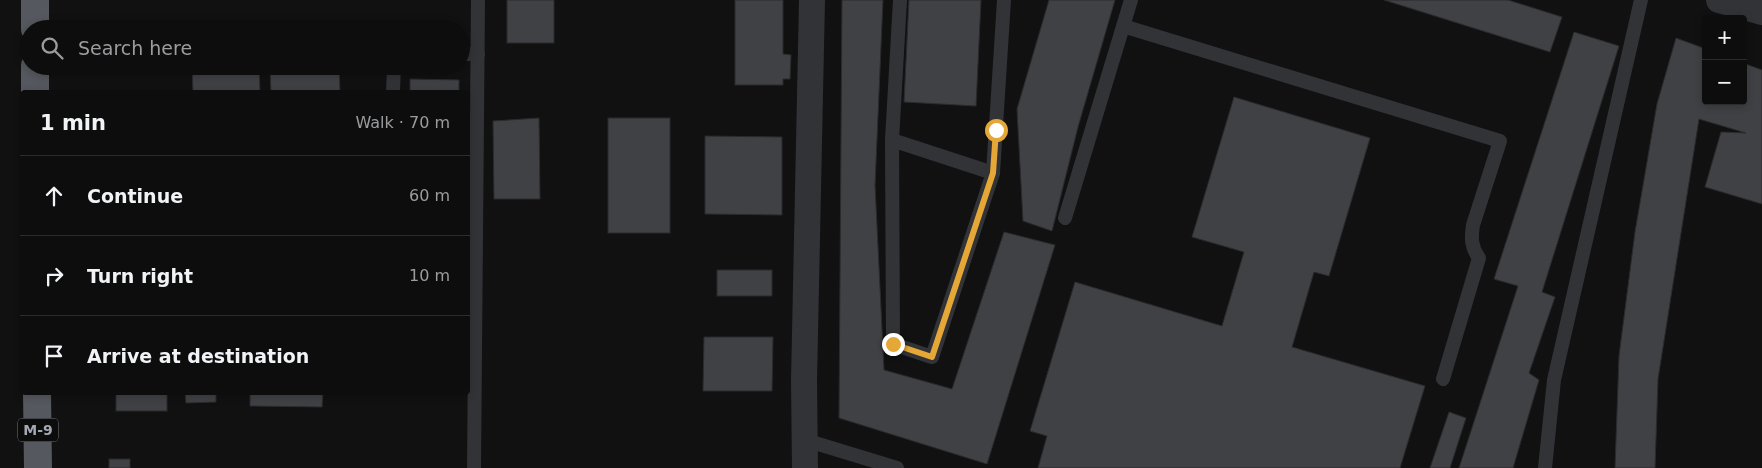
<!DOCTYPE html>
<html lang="en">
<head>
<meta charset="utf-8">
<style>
  :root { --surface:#0d0d0e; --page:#1b1b1c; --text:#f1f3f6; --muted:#9a9c9e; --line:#2d2d2e }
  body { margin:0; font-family:"DejaVu Sans",sans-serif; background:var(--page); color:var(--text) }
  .controls { position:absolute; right:15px; top:15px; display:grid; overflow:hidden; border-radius:5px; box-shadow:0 2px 8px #0003 }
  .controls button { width:45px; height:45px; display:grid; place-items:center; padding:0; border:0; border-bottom:1px solid var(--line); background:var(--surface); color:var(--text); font:25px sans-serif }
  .stop { position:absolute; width:15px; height:15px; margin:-11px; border:4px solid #e5a836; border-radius:50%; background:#fff }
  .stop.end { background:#e5a836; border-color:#fff; box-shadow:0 1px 5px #0008 }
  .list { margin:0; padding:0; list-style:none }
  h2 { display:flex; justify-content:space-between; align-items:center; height:65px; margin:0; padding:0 20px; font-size:21px }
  h2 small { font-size:16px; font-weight:400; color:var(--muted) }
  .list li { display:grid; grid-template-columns:32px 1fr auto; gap:15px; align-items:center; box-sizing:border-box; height:80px; padding:0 20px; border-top:1px solid var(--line) }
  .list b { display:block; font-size:19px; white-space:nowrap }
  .list em { font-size:16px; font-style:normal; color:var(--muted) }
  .icon { flex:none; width:28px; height:28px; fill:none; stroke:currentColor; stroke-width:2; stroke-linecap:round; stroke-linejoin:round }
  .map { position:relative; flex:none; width:1762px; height:468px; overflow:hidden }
  .search { position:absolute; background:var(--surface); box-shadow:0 2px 8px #0003; left:20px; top:20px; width:450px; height:55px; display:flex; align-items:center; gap:12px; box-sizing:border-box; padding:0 18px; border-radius:28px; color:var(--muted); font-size:19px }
  .panel { position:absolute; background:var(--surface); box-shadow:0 2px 8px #0003; left:20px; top:90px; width:450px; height:305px; border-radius:5px }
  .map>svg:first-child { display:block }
  .building { fill:#404145; stroke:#2b2b2e }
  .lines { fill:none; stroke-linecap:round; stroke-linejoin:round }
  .service { stroke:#323337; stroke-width:14 }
  .minor { stroke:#323337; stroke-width:26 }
  .trunk { stroke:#56585f; stroke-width:28 }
  .route { stroke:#e5a836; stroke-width:6 }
  .labels { text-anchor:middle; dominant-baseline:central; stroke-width:5; stroke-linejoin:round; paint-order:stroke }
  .shield { fill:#0c0c0d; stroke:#767980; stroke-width:1 }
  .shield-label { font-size:14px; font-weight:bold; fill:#a3a8b2 }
</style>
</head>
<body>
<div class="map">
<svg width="1762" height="468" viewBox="0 0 1762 468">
  <rect width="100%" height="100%" fill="#111112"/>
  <g class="building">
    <rect x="507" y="0" width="47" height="43"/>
    <polygon points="735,0 783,0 783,54 791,55 790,79 783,79 783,85 735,85"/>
    <polygon points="842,0 883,0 875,185 884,370 952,389 1004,232 1055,245 987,464 839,418"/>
    <polygon points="909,0 981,0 976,106 904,102"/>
    <polygon points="1049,0 1115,0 1078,127 1052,231 1023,221 1017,109"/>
    <polygon points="1384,0 1508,0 1562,17 1550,52"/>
    <polygon points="330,26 330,29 286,29 286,27"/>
    <polygon points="1574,32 1619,46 1542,292 1555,297 1529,373 1539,380 1513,468 1459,468 1518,286 1494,279"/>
    <polygon points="1676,38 1706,49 1706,101 1743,101 1743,63 1762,70 1762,204 1705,187 1721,132 1746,133 1699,119 1658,379 1655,468 1615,468 1619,356 1635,232 1657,104"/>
    <polygon points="192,66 259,66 260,92 193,92"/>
    <polygon points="270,66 339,66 340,92 271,92"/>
    <polygon points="410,79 459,80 459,92 410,92"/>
    <polygon points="1234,97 1370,138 1329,276 1314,272 1292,347 1425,386 1400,468 1038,468 1047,436 1030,431 1075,282 1222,326 1244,252 1192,237"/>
    <polygon points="539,118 540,199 494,199 493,121"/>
    <rect x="608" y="118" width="62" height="115"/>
    <polygon points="705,136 782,137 782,215 705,214"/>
    <rect x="717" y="270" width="55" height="26"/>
    <polygon points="704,337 773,337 772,391 703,391"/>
    <rect x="116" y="392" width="51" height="19"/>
    <polygon points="185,392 216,392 216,402 186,403"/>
    <polygon points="250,392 323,392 322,407 250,406"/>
    <polygon points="1449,412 1466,418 1450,468 1430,468"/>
    <rect x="109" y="459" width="21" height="9"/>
  </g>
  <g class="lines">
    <g class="service">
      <path d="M1123 26 1500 141 1473 225C1471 238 1471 247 1479 258L1443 379"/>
      <polyline points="461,54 478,54"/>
      <polyline points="393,92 394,66"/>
      <polyline points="892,140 993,173 932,357 893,344 892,140 900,0"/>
      <polyline points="993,173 1004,0"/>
      <polyline points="1065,218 1131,0"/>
      <polyline points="805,440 897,468"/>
      <polyline points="474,468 478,0"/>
      <polyline points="1545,468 1554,380 1641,0"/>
    </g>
    <g class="minor">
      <polyline points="1719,0 1762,12"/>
      <polyline points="805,468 804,381 812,0"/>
    </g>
    <g class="trunk">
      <polyline points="35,0 35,29"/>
      <polyline points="35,66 35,92"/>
      <polyline points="37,392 38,468"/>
    </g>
  </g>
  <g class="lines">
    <polyline class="route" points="893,344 932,357 993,173 996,130"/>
  </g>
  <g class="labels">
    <rect class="shield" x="18" y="418.5" width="40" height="23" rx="4"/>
    <g class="shield-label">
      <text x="38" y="430">M-9</text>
    </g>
  </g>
</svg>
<div class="controls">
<button>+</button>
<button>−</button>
</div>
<div class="stop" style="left:996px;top:130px"></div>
<div class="stop end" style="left:893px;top:344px"></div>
<div class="search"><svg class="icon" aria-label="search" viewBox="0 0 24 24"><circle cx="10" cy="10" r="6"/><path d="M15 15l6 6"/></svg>Search here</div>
<section class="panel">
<h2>1 min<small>Walk · 70 m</small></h2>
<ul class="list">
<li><svg class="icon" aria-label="ahead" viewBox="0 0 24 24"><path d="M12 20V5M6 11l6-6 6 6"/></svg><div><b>Continue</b></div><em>60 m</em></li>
<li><svg class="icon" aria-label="right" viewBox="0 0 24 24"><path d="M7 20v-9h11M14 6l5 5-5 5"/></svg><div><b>Turn right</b></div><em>10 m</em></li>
<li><svg class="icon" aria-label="arrive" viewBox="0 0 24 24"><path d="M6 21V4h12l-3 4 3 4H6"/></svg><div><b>Arrive at destination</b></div></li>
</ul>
</section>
</div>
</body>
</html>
